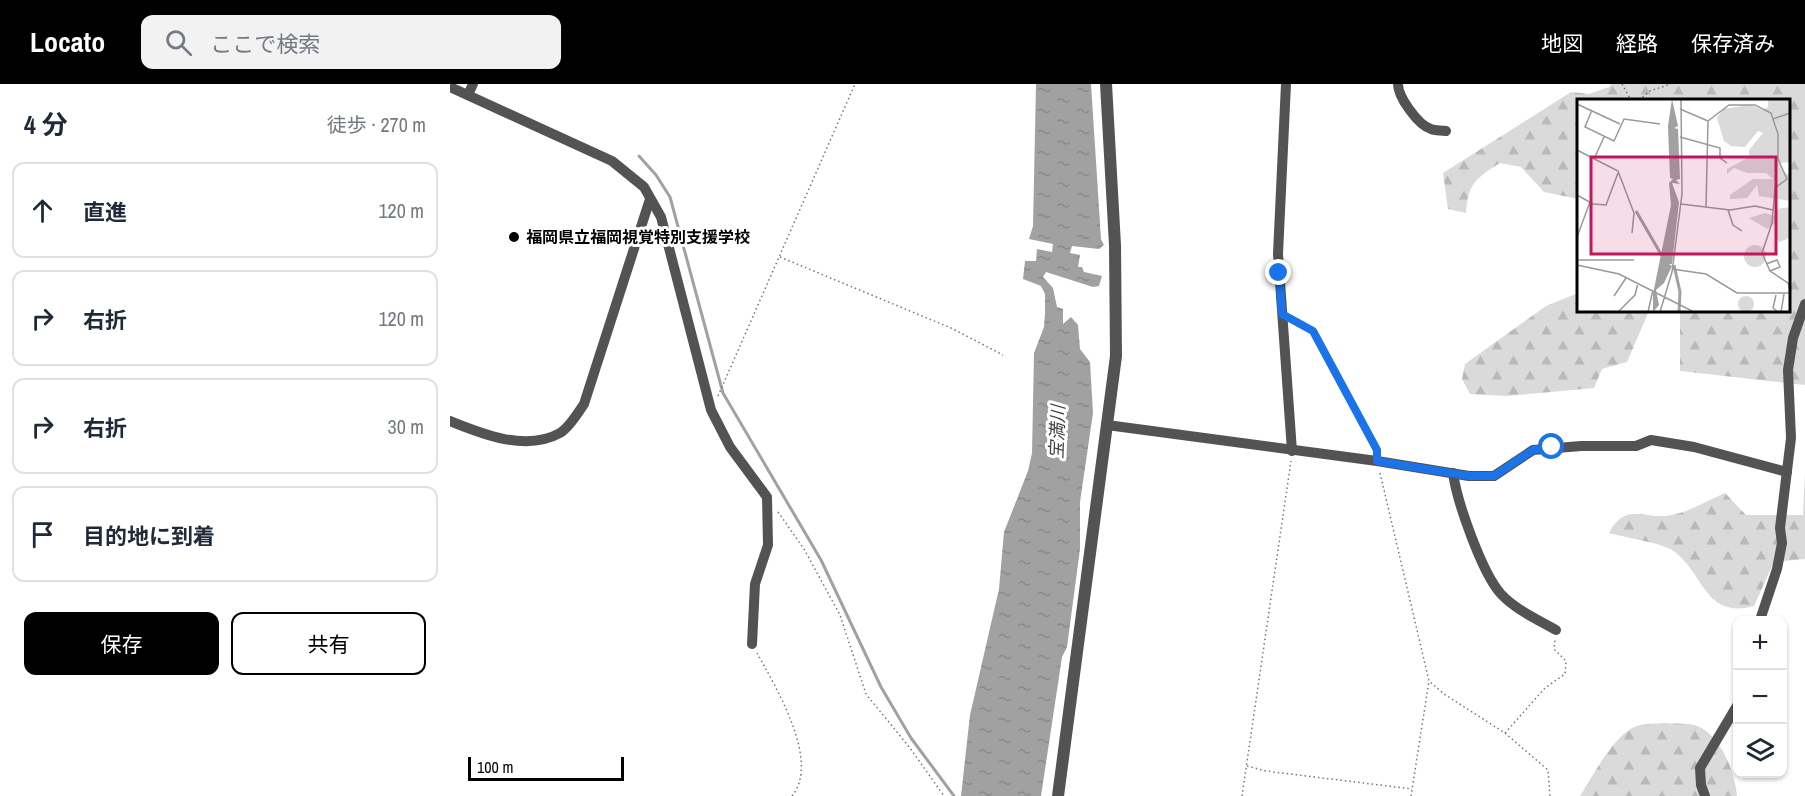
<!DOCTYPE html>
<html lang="ja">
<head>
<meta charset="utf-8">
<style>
  :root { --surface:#fff; --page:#f2f2f3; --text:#1f2937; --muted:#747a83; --line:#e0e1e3; --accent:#000 }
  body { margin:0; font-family:"Archivo Narrow","Noto Sans JP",sans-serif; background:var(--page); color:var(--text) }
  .controls { position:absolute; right:18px; bottom:18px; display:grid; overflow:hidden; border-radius:12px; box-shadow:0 2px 4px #0004 }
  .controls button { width:54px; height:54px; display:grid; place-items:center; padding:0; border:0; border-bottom:2px solid var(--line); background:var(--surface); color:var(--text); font:30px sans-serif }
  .scale { position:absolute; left:18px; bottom:15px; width:156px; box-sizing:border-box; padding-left:6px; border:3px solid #000; border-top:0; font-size:16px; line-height:21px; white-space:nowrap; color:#000; -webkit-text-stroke:4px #fff; paint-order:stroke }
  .stop { position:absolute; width:18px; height:18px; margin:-14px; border:4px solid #1a73e8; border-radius:50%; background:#fff }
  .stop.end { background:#1a73e8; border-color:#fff; box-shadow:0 2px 6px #0008 }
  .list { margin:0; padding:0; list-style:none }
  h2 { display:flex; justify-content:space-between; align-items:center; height:78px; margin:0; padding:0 24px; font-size:26px }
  h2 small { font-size:20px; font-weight:400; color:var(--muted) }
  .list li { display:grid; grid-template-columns:39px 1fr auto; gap:18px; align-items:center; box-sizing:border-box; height:96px; margin:0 12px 12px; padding:0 12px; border:2px solid var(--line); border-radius:12px }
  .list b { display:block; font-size:22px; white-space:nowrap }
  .list em { font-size:20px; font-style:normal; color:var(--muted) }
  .actions { display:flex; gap:12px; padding:18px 24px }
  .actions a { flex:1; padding:14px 0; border:2px solid var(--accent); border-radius:12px; text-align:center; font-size:21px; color:var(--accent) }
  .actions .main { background:var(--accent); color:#fff }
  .icon { flex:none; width:33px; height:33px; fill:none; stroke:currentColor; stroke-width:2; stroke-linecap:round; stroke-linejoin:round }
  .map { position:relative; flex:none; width:1355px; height:712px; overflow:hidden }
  header { display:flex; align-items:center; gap:36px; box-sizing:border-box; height:84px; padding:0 30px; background:var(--accent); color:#fff }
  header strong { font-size:28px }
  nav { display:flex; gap:33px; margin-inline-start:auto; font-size:21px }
  .search { width:420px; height:54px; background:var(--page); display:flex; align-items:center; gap:15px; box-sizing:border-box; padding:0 21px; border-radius:12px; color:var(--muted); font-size:22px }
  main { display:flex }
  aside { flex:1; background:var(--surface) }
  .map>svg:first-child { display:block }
  .forest { fill:url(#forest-firs) }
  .water { fill:url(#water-ripples) }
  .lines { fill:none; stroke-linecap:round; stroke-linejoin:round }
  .stream { stroke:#a1a1a1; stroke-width:3 }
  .path { stroke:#757575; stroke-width:1.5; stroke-dasharray:1.5 3; stroke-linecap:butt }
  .minor { stroke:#535353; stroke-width:10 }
  .tertiary { stroke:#535353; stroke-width:12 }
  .route { stroke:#1a73e8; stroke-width:8 }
  .poi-dot { fill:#000; stroke:#fff; stroke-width:2 }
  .labels { text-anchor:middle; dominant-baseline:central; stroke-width:6; stroke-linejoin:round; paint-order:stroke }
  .poi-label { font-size:16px; font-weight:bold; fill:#000; stroke:#fff; text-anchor:start }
  .water-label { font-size:18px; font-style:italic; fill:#424242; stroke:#fff }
  .inset-river { fill:none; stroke:#a1a1a1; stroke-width:3 }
  .inset-road { fill:none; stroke:#999; stroke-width:1.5 }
  .view { fill:#c2185b; fill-opacity:0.15; stroke:#c2185b; stroke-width:3 }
  .inset-edge { fill:none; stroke:#000; stroke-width:3 }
</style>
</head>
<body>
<header>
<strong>Locato</strong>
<div class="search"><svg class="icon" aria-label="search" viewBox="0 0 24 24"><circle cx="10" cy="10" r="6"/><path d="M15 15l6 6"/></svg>ここで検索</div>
<nav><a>地図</a><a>経路</a><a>保存済み</a></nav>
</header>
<main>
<aside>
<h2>4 分<small>徒歩 · 270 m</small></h2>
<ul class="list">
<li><svg class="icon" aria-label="ahead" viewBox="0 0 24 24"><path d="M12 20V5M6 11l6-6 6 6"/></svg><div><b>直進</b></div><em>120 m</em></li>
<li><svg class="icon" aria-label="right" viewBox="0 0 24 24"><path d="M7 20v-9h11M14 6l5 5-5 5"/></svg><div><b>右折</b></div><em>120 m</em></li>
<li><svg class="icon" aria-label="right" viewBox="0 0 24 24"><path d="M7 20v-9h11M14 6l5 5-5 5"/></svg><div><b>右折</b></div><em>30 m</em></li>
<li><svg class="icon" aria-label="arrive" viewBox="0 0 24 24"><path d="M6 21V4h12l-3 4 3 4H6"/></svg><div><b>目的地に到着</b></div></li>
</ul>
<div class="actions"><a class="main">保存</a><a>共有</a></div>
</aside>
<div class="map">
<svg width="1355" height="712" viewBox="0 0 1355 712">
  <defs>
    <pattern id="forest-firs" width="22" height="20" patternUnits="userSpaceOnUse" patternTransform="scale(1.5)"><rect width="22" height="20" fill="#dadada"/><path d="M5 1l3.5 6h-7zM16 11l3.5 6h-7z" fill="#b9b9b9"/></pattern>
    <pattern id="water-ripples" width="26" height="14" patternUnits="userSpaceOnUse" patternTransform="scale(1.5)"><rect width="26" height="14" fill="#a1a1a1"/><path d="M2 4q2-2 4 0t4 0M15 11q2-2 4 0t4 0" fill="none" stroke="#898989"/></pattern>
  </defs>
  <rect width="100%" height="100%" fill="#fff"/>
  <g class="forest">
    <path d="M1161 0H1355V301L1230 287V227L1338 226V16H1128V115L1094 108 1071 83 1050 79C1026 94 1018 99 1016 129L998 125 993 89 1121 8 1139 10 1159 3Z"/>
    <polygon points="1128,209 1128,226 1199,227 1177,278 1152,285 1144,304 1057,312 1020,310 1012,295 1015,280 1096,222"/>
    <path d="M1355 389V475L1324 478 1304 522C1254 536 1254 487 1222 466 1211 459 1173 453 1159 449 1177 416 1195 437 1222 431 1239 428 1258 416 1275 409L1296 431H1353Z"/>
    <path d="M1216 639C1225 640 1237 639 1245 641 1271 650 1285 688 1287 712H1130C1142 693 1165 649 1187 642 1196 639 1207 640 1216 639Z"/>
  </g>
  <polygon class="water" points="586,0 641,0 651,155 654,161 649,165 622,162 620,169 630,171 628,183 632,183 634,188 652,192 649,202 643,203 596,188 593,193 603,204 607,223 613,225 613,240 621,233 628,241 630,265 640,278 643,329 630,418 630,465 617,563 612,573 591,712 511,712 520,631 549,505 554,448 578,387 582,369 584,269 594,243 595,229 595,210 591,202 573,195 575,177 586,177 587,165 602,168 603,160 579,155 583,142"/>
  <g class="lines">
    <polyline class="stream" points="189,72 206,91 220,113 273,309 371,476 431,603 461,654 504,712"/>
    <g class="path">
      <polyline points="1172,0 1181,16"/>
      <polyline points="1189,16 1200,7 1221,0"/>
      <polyline points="330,173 501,244 553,271"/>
      <polyline points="842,234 863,247 927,367"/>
      <polyline points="268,312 405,0"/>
      <polyline points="930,389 979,597 994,610 1055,649 1098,686 1100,712"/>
      <polyline points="328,428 354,465 390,531 416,610 460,664 494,712"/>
      <path d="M307 569C325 602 371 677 342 712"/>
      <polyline points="1055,649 1095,604 1115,590 1116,577 1104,565 1105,556"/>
      <polyline points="797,682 816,687 962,705"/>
      <polyline points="792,712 841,377"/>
      <polyline points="961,712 979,597"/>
    </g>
    <g class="minor">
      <polyline points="836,0 828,170 842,367"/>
      <path d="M948 0C948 13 968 41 981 45 985 47 991 46 996 47"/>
      <polyline points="0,3 162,77 194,103 211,133 261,326 280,363 317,413 318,461 305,500 302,560"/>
      <polyline points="18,11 23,0"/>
      <path d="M0 337C32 350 76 368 110 349 119 344 128 329 134 320L200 115"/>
      <polyline points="657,341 927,377 1019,392 1044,392 1083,366 1131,362 1186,362 1201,356 1244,363 1337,388"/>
      <path d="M1003 389C1007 418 1032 489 1051 510 1066 526 1087 535 1106 546"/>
      <polyline points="1310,536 1327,485 1332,459 1330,444 1341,354 1338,286 1343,254 1355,220"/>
      <polyline points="1255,712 1251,701 1250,684 1288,620"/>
    </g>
    <polyline class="tertiary" points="608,712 666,272 665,161 656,0"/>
  </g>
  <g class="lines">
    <polyline class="route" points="829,189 832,230 863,247 927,366 927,377 1019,392 1044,392 1083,366 1102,363"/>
  </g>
  <circle class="poi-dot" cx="64" cy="153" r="6"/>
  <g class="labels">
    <g class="poi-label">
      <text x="76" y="153">福岡県立福岡視覚特別支援学校</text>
    </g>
    <g class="water-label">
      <text transform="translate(607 348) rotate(-88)">宝満川</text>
    </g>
  </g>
  <g transform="translate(1127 15)">
    <rect width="213" height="213" fill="#fff"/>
    <path d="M191 0H213V63L203 64 207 74 213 76V102L182 97 180 86 170 99 153 100V96L176 80H196L189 74H170L157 69 150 75V70L172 58V51L186 34 181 32 168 48 154 47 147 42 140 19 146 10 173 6 186 11 191 8ZM213 108V139L202 143 198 136 200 123 190 130 172 119 188 114 198 117 199 110ZM167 157a11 11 0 1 1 22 0a11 11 0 1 1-22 0ZM161 205a8 8 0 1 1 16 0a8 8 0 1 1-16 0Z" fill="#dadada"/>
    <path d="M95 0 101 27 97 29 101 30 103 80 99 81 103 85 95 84 102 103 95 165H92L95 167 87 184 79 191 82 206 76 213V195L94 106 92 84 96 80 93 79 91 27Z" fill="#a1a1a1"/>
    <path class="inset-river" d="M59 112 85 157M97 166 103 193 102 213"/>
    <path class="inset-road" d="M0 5 43 25M103 10 131 22M15 11 8 28 37 42 47 20 83 25M196 20 213 14M131 22 152 6H178L194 14 201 35V60L210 80 198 89 195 124 185 154 193 172 211 184 213 191M103 38 143 49V59L150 64M0 51 41 72 57 114 55 134M17 60 27 38M0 96 16 105 29 106 41 74M104 105 153 111 178 107 196 111M129 108 131 22M151 111 156 126 165 132M0 138 13 103M0 161H57M189 165 200 161 203 168 193 172M0 166 42 175 117 213M95 170 129 175 160 194H213M199 196 196 209 201 213M37 197 49 179M41 213 58 196 61 184M71 213 76 191M83 213 95 173 105 95 104 0M204 213 207 195"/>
    <path class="view" d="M14 58H199V155H14Z"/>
    <rect width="213" height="213" class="inset-edge"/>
  </g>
</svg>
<div class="controls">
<button>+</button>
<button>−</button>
<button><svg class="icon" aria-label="layers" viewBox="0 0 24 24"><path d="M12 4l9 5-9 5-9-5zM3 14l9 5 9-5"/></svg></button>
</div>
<div class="scale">100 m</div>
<div class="stop" style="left:1102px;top:363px"></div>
<div class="stop end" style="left:829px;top:189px"></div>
</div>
</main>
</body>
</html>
